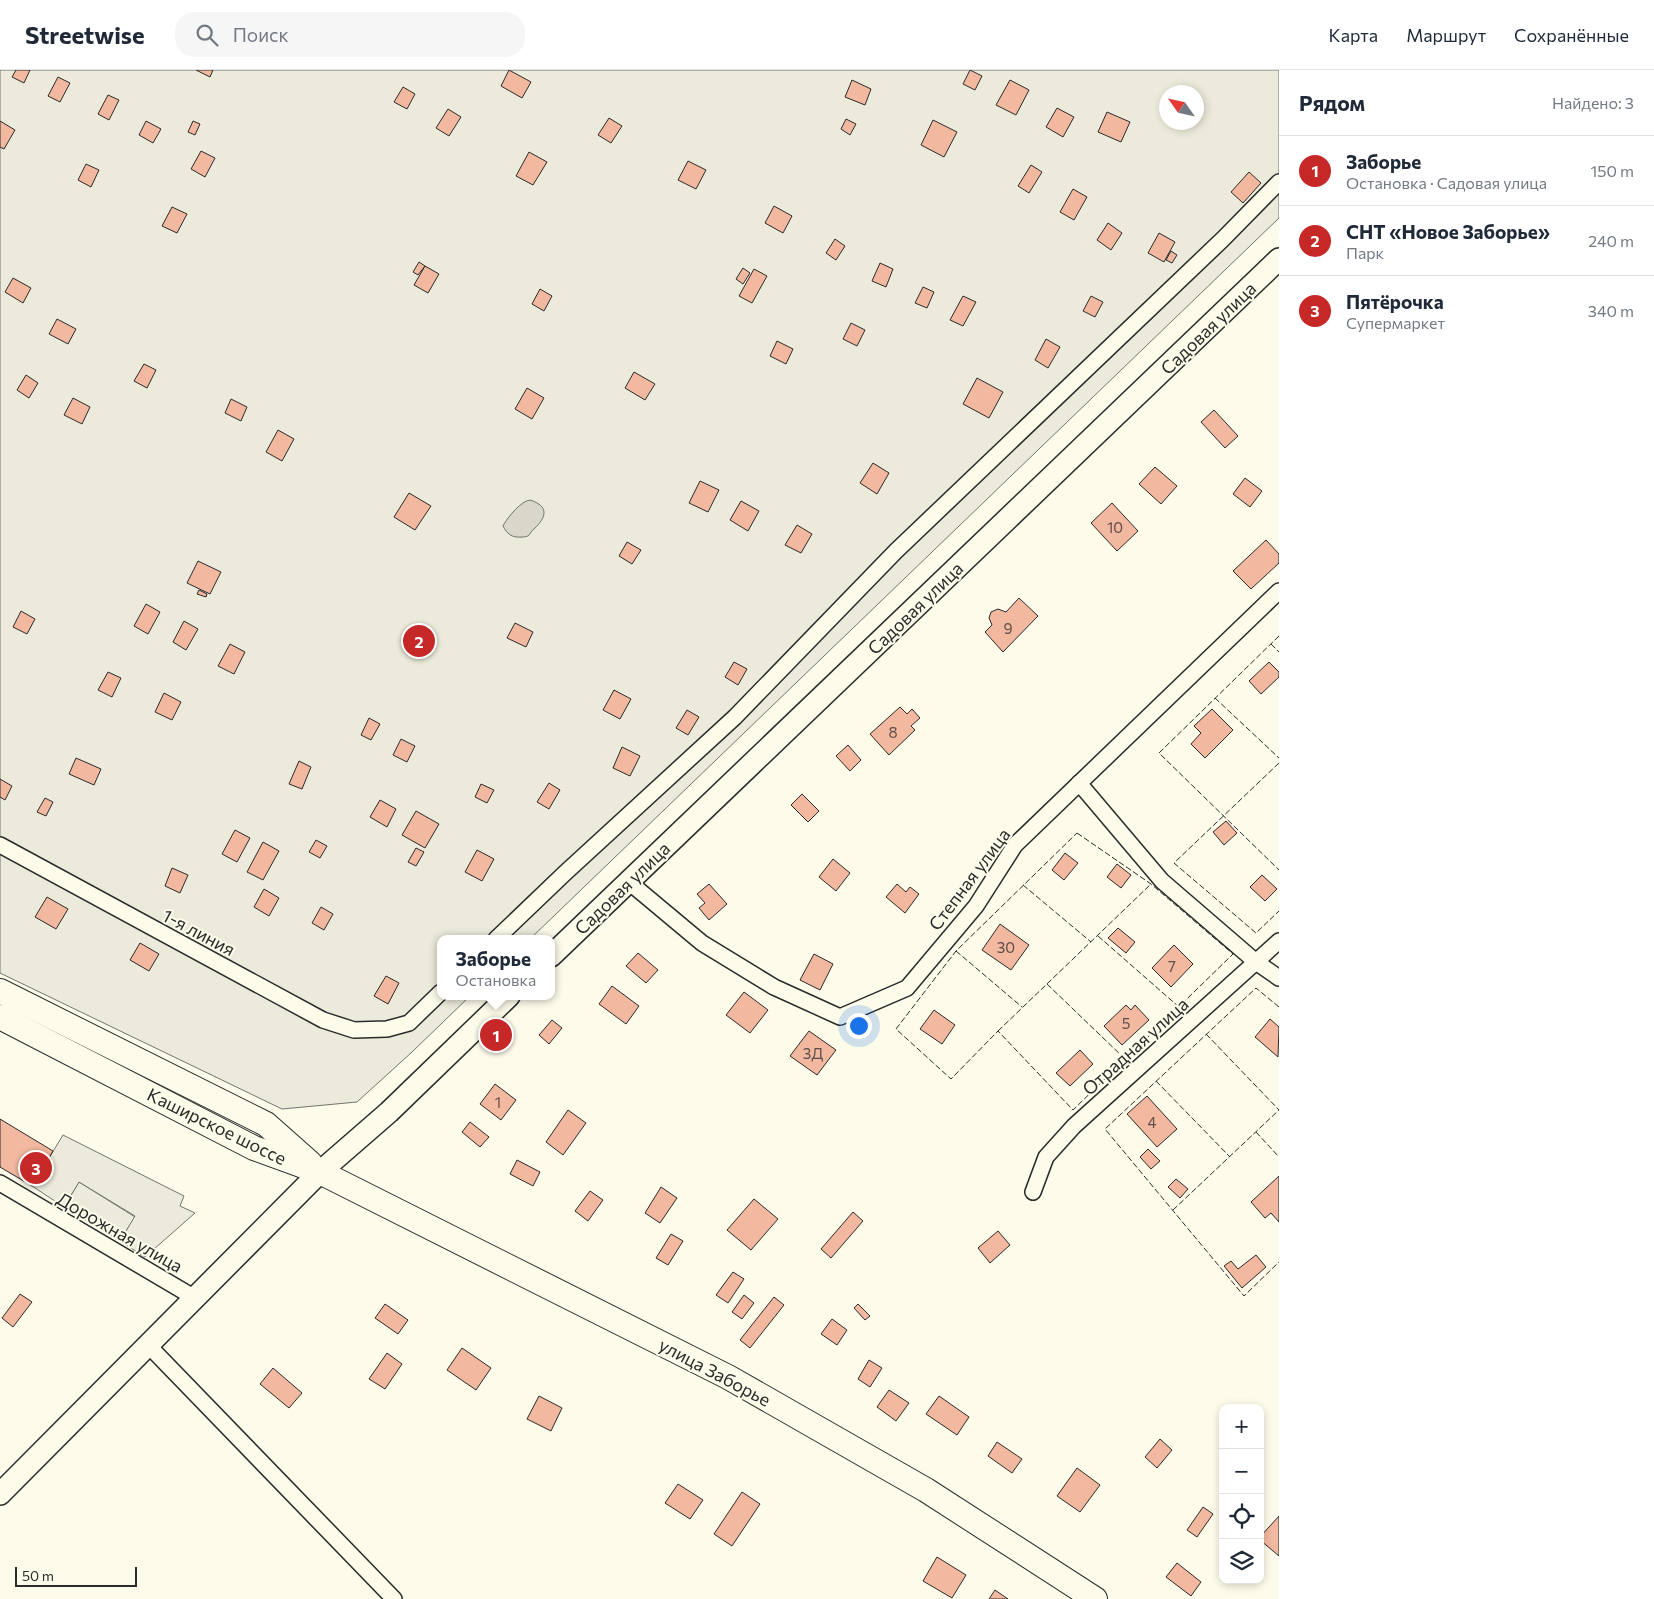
<!DOCTYPE html>
<html lang="ru">
<head>
<meta charset="utf-8">
<style>
  :root { --surface:#fff; --page:#f6f6f7; --text:#1f2937; --muted:#747a83; --line:#e0e1e3; --accent:#c62828 }
  body { margin:0; font-family:Commissioner,sans-serif; background:var(--page); color:var(--text) }
  .controls { position:absolute; right:15px; bottom:15px; display:grid; overflow:hidden; border-radius:10px; box-shadow:0 2px 8px #0003 }
  .controls button { width:45px; height:45px; display:grid; place-items:center; padding:0; border:0; border-bottom:1px solid var(--line); background:var(--surface); color:var(--text); font:25px sans-serif }
  .compass { position:absolute; left:1159px; top:15px; width:45px; height:45px; border-radius:50%; background:var(--surface); box-shadow:0 2px 8px #0003; rotate:304deg }
  .scale { position:absolute; left:15px; bottom:12px; width:122px; box-sizing:border-box; padding-left:5px; border:2px solid #2b2b2b; border-top:0; font-size:14px; line-height:18px; white-space:nowrap; color:#2b2b2b; -webkit-text-stroke:4px #fdfbea; paint-order:stroke }
  .you { position:absolute; left:858px; top:955px; width:18px; height:18px; margin:-12px; border:4px solid #fff; border-radius:50%; background:#1a73e8; box-shadow:0 0 0 8px #1a73e833 }
  .badge { display:grid; place-items:center; width:32px; height:32px; border-radius:50%; background:var(--accent); color:#fff; font-size:16px; font-weight:700 }
  .pin { position:absolute; translate:-50% -50%; border:2px solid #fff; box-shadow:0 1px 5px #0006 }
  .popup { position:absolute; left:437px; top:865px; width:118px; height:65px; box-sizing:border-box; display:grid; place-content:center; border-radius:10px; background:var(--surface); filter:drop-shadow(0 1px 4px #0005); font-size:16px; white-space:nowrap; color:var(--muted) }
  .popup b { font-size:19px; color:var(--text) }
  .popup::after { content:''; position:absolute; left:50%; top:100%; margin-left:-10px; border:10px solid transparent; border-top-color:var(--surface) }
  .list { margin:0; padding:0; list-style:none }
  h2 { display:flex; justify-content:space-between; align-items:center; height:65px; margin:0; padding:0 20px; font-size:21px }
  h2 small { font-size:16px; font-weight:400; color:var(--muted) }
  .list li { display:grid; grid-template-columns:32px 1fr auto; gap:15px; align-items:center; box-sizing:border-box; height:70px; padding:0 20px; border-top:1px solid var(--line) }
  .list b { display:block; font-size:19px; white-space:nowrap }
  .list p { margin:0; font-size:16px; white-space:nowrap; color:var(--muted) }
  .list em { font-size:16px; font-style:normal; color:var(--muted) }
  .icon { flex:none; width:28px; height:28px; fill:none; stroke:currentColor; stroke-width:2; stroke-linecap:round; stroke-linejoin:round }
  .map { position:relative; flex:none; width:1279px; height:1529px; overflow:hidden }
  header { display:flex; align-items:center; gap:30px; box-sizing:border-box; height:70px; padding:0 25px; background:var(--surface); border-bottom:1px solid var(--line) }
  header strong { font-size:24px }
  nav { display:flex; gap:28px; margin-inline-start:auto; font-size:18px }
  .search { width:350px; height:45px; background:var(--page); display:flex; align-items:center; gap:12px; box-sizing:border-box; padding:0 18px; border-radius:20px; color:var(--muted); font-size:19px }
  main { display:flex }
  aside { flex:1; background:var(--surface) }
  .map>svg:first-child { display:block }
  .green { fill:#ecebdb; stroke:#74746e; fill-rule:evenodd }
  .parking { fill:#eceadb; stroke:#74746e }
  .water { fill:#d8d7c9; stroke:#74746e }
  .building { fill:#f2b8a0; stroke:#2b2b2b }
  .lines { fill:none; stroke-linecap:round; stroke-linejoin:round }
  .street-casing { stroke:#2b2b2b; stroke-width:18 }
  .secondary-casing { stroke:#2b2b2b; stroke-width:24 }
  .primary-casing { stroke:#2b2b2b; stroke-width:26 }
  .street { stroke:#fdfbea; stroke-width:15 }
  .secondary { stroke:#fdfbea; stroke-width:21 }
  .primary { stroke:#fdfbea; stroke-width:24 }
  .fence { stroke:#2b2b2b; stroke-width:1; stroke-dasharray:6 2.5; stroke-linecap:butt }
  .labels { text-anchor:middle; dominant-baseline:central; stroke-width:4; stroke-linejoin:round; paint-order:stroke }
  .number-label { font-size:15px; fill:#5d4e48 }
  .street-label { font-size:18px; fill:#2b2b2b; stroke:#fdfbea }
</style>
</head>
<body>
<header>
<strong>Streetwise</strong>
<div class="search"><svg class="icon" aria-label="search" viewBox="0 0 24 24"><circle cx="10" cy="10" r="6"/><path d="M15 15l6 6"/></svg>Поиск</div>
<nav><a>Карта</a><a>Маршрут</a><a>Сохранённые</a></nav>
</header>
<main>
<div class="map">
<svg width="1279" height="1529" viewBox="0 0 1279 1529">
  <rect width="100%" height="100%" fill="#fdfbea"/>
  <g class="green">
    <path d="M0 0H1279V148L530 869H441V926H470L412 982 357 1032 282 1039 0 903ZM1166 22H1196V52H1166Z"/>
    <polygon points="79,1112 135,1147 120,1171 64,1137"/>
  </g>
  <polygon class="parking" points="63,1065 184,1126 180,1136 195,1143 145,1187 120,1171 135,1146 79,1112 64,1137 32,1116"/>
  <path class="water" d="M530 430C549 436 547 447 534 459 532 460 531 463 529 465 527 467 524 467 522 467 512 468 507 464 503 456L504 454C509 446 521 431 530 430Z"/>
  <g class="building">
    <polygon points="16,0 30,0 24,13 12,7"/>
    <polygon points="196,0 213,0 210,7"/>
    <polygon points="509,0 531,12 522,28 501,16"/>
    <polygon points="970,0 982,6 975,20 963,14"/>
    <polygon points="58,7 70,13 60,32 48,26"/>
    <polygon points="852,10 871,19 865,35 845,27"/>
    <polygon points="1010,10 1029,20 1016,45 996,35"/>
    <polygon points="403,17 415,24 407,39 394,32"/>
    <polygon points="108,25 119,30 109,50 98,44"/>
    <polygon points="1057,38 1074,47 1063,67 1046,57"/>
    <polygon points="448,39 461,47 449,66 436,58"/>
    <polygon points="1107,42 1130,52 1121,72 1098,62"/>
    <polygon points="609,48 622,56 611,73 598,65"/>
    <polygon points="846,49 856,54 850,65 841,59"/>
    <polygon points="933,50 957,62 944,87 921,75"/>
    <polygon points="0,51 15,60 4,79 0,77"/>
    <polygon points="146,51 161,59 153,73 139,65"/>
    <polygon points="193,51 200,54 195,65 188,62"/>
    <polygon points="201,81 215,88 205,107 191,99"/>
    <polygon points="529,82 547,92 533,115 516,106"/>
    <polygon points="688,91 706,100 696,119 678,110"/>
    <polygon points="86,94 99,100 91,117 78,110"/>
    <polygon points="1031,95 1042,102 1029,123 1018,116"/>
    <polygon points="1249,102 1261,113 1243,133 1231,122"/>
    <polygon points="1073,119 1087,127 1074,150 1060,142"/>
    <polygon points="774,136 792,146 783,163 765,153"/>
    <polygon points="172,137 187,144 177,163 162,156"/>
    <polygon points="1108,153 1122,163 1111,180 1097,170"/>
    <polygon points="1159,163 1175,172 1164,192 1148,183"/>
    <polygon points="835,169 845,176 836,190 826,183"/>
    <polygon points="1171,181 1177,185 1172,193 1166,190"/>
    <polygon points="419,192 425,196 418,205 413,202"/>
    <polygon points="880,193 893,199 886,217 872,211"/>
    <polygon points="425,196 439,204 428,223 414,215"/>
    <polygon points="743,198 750,203 743,214 736,209"/>
    <polygon points="754,199 767,206 752,233 739,226"/>
    <polygon points="13,208 31,218 23,233 5,222"/>
    <polygon points="923,217 934,222 927,238 915,233"/>
    <polygon points="540,219 552,226 544,241 532,234"/>
    <polygon points="963,226 976,232 963,256 950,250"/>
    <polygon points="1091,226 1103,232 1095,247 1083,241"/>
    <polygon points="57,249 76,259 68,274 49,264"/>
    <polygon points="851,253 865,260 857,276 843,269"/>
    <polygon points="1046,269 1060,277 1048,298 1035,290"/>
    <polygon points="777,271 793,279 786,294 770,286"/>
    <polygon points="144,294 156,300 147,318 134,311"/>
    <polygon points="634,302 655,314 645,330 625,318"/>
    <polygon points="26,305 38,313 29,328 17,320"/>
    <polygon points="977,308 1003,322 989,348 963,334"/>
    <polygon points="527,318 544,328 532,349 515,339"/>
    <polygon points="73,328 90,337 82,354 64,345"/>
    <polygon points="231,329 247,337 241,351 225,343"/>
    <polygon points="1214,340 1238,366 1225,378 1201,352"/>
    <polygon points="278,360 294,369 282,391 266,382"/>
    <polygon points="873,393 889,403 877,424 860,413"/>
    <polygon points="1155,397 1177,416 1161,434 1139,414"/>
    <polygon points="1245,408 1262,421 1250,437 1233,424"/>
    <polygon points="700,411 719,420 708,442 689,433"/>
    <polygon points="409,423 431,436 415,460 394,447"/>
    <polygon points="741,431 759,441 748,461 730,450"/>
    <polygon points="1112,433 1138,461 1117,481 1091,453"/>
    <polygon points="797,455 812,464 801,483 785,475"/>
    <polygon points="1266,470 1279,484 1279,493 1251,519 1233,501"/>
    <polygon points="627,472 641,480 632,494 619,486"/>
    <polygon points="198,491 221,502 210,524 187,513"/>
    <polygon points="199,520 207,524 206,527 197,524"/>
    <polygon points="1019,528 1038,546 1003,582 985,562 992,555 989,548 991,542 998,539 1006,542"/>
    <polygon points="146,534 160,542 148,564 134,556"/>
    <polygon points="21,541 35,549 27,564 13,557"/>
    <polygon points="184,551 198,559 186,580 173,572"/>
    <polygon points="515,553 533,562 526,577 507,568"/>
    <polygon points="230,574 245,582 234,604 218,596"/>
    <polygon points="734,592 747,599 738,615 725,607"/>
    <polygon points="1269,592 1279,602 1279,607 1261,624 1249,611"/>
    <polygon points="108,602 121,608 112,627 98,620"/>
    <polygon points="614,620 631,629 620,649 603,640"/>
    <polygon points="164,623 181,632 172,650 155,642"/>
    <polygon points="900,637 907,644 912,639 920,648 911,656 915,660 889,685 870,664"/>
    <polygon points="1212,639 1233,660 1205,688 1191,674 1201,663 1194,656"/>
    <polygon points="687,640 699,647 688,665 676,658"/>
    <polygon points="369,648 380,654 371,670 361,665"/>
    <polygon points="401,669 415,676 407,692 393,685"/>
    <polygon points="848,675 861,690 850,701 836,686"/>
    <polygon points="622,677 640,686 630,706 613,698"/>
    <polygon points="76,688 101,699 94,715 69,704"/>
    <polygon points="299,691 311,697 302,719 289,714"/>
    <polygon points="0,709 12,716 5,730 0,727"/>
    <polygon points="549,713 560,720 549,739 537,732"/>
    <polygon points="481,714 494,720 487,733 475,727"/>
    <polygon points="802,724 819,741 808,752 791,735"/>
    <polygon points="45,728 53,732 46,746 37,742"/>
    <polygon points="380,730 396,739 387,757 370,747"/>
    <polygon points="416,741 439,754 425,778 402,765"/>
    <polygon points="1226,751 1237,763 1224,775 1213,762"/>
    <polygon points="235,760 250,768 237,792 222,784"/>
    <polygon points="316,770 327,776 320,788 309,782"/>
    <polygon points="263,772 279,781 263,810 247,802"/>
    <polygon points="416,778 424,782 416,796 408,792"/>
    <polygon points="477,780 494,789 482,811 465,802"/>
    <polygon points="1065,783 1078,793 1064,810 1052,800"/>
    <polygon points="833,789 850,803 836,821 819,807"/>
    <polygon points="1117,794 1131,805 1121,818 1107,807"/>
    <polygon points="172,798 188,805 180,823 165,816"/>
    <polygon points="1262,805 1277,819 1265,831 1250,817"/>
    <polygon points="709,814 727,834 709,850 699,838 705,833 697,824"/>
    <polygon points="897,814 906,822 910,817 919,824 905,843 886,827"/>
    <polygon points="264,819 279,828 269,846 254,837"/>
    <polygon points="47,827 68,839 56,859 35,847"/>
    <polygon points="321,837 333,844 324,860 312,853"/>
    <polygon points="1000,854 1029,875 1011,900 982,880"/>
    <polygon points="1118,858 1135,872 1126,883 1108,868"/>
    <polygon points="140,873 159,884 149,901 130,890"/>
    <polygon points="1174,875 1193,894 1171,917 1152,898"/>
    <polygon points="638,883 658,900 646,913 626,896"/>
    <polygon points="814,884 833,894 820,920 800,910"/>
    <polygon points="386,906 399,913 388,934 374,926"/>
    <polygon points="612,916 639,936 626,954 599,934"/>
    <polygon points="744,922 768,940 750,963 726,945"/>
    <polygon points="1126,935 1131,940 1135,935 1149,950 1122,975 1104,956"/>
    <polygon points="934,940 955,955 942,974 920,959"/>
    <polygon points="1270,949 1279,957 1278,987 1255,967"/>
    <polygon points="552,950 562,958 549,974 539,965"/>
    <polygon points="809,961 836,980 817,1005 790,986"/>
    <polygon points="1080,980 1093,994 1070,1016 1056,1003"/>
    <polygon points="495,1014 516,1030 501,1050 480,1034"/>
    <polygon points="1147,1026 1177,1059 1157,1077 1127,1044"/>
    <polygon points="568,1040 586,1053 563,1085 546,1072"/>
    <polygon points="0,1049 53,1081 32,1116 0,1097"/>
    <polygon points="470,1052 489,1067 480,1077 462,1062"/>
    <polygon points="1148,1079 1160,1091 1151,1099 1140,1087"/>
    <polygon points="517,1090 540,1102 533,1116 510,1104"/>
    <polygon points="1279,1106 1279,1152 1271,1143 1265,1148 1251,1132"/>
    <polygon points="1176,1109 1188,1119 1180,1128 1168,1117"/>
    <polygon points="661,1117 677,1128 660,1153 645,1143"/>
    <polygon points="590,1121 603,1130 588,1151 575,1141"/>
    <polygon points="754,1129 778,1149 751,1180 727,1160"/>
    <polygon points="853,1142 863,1151 831,1188 821,1179"/>
    <polygon points="998,1161 1010,1175 990,1193 978,1178"/>
    <polygon points="671,1164 683,1171 668,1195 656,1188"/>
    <polygon points="1256,1185 1266,1197 1242,1218 1224,1196 1231,1191 1238,1199"/>
    <polygon points="733,1202 744,1209 728,1233 716,1225"/>
    <polygon points="20,1224 32,1232 13,1257 2,1248"/>
    <polygon points="744,1225 754,1233 742,1249 732,1242"/>
    <polygon points="774,1227 784,1235 750,1278 740,1270"/>
    <polygon points="385,1234 408,1250 398,1264 375,1248"/>
    <polygon points="858,1234 870,1246 865,1250 854,1238"/>
    <polygon points="832,1249 847,1260 837,1275 821,1264"/>
    <polygon points="462,1278 491,1298 476,1320 447,1300"/>
    <polygon points="387,1283 402,1294 385,1319 369,1309"/>
    <polygon points="869,1290 882,1298 870,1317 858,1309"/>
    <polygon points="273,1298 302,1323 289,1338 260,1314"/>
    <polygon points="889,1320 909,1333 896,1351 877,1337"/>
    <polygon points="539,1326 562,1338 551,1361 527,1349"/>
    <polygon points="939,1326 969,1347 957,1365 926,1344"/>
    <polygon points="1160,1369 1172,1380 1157,1398 1145,1387"/>
    <polygon points="997,1372 1022,1389 1012,1403 988,1386"/>
    <polygon points="1077,1398 1100,1415 1080,1442 1057,1426"/>
    <polygon points="678,1414 703,1430 690,1449 665,1433"/>
    <polygon points="742,1422 760,1434 732,1476 714,1464"/>
    <polygon points="1203,1437 1213,1444 1197,1467 1187,1460"/>
    <polygon points="1279,1446 1279,1486 1260,1470 1260,1467"/>
    <polygon points="937,1487 966,1505 952,1528 923,1511"/>
    <polygon points="1177,1493 1201,1512 1191,1526 1166,1507"/>
    <polygon points="995,1520 1008,1529 989,1529"/>
  </g>
  <g class="lines">
    <g class="street-casing">
      <g id="street">
        <polyline points="1079,713 1162,811 1256,892 1279,908"/>
        <polyline points="0,775 323,950 354,960 387,959 409,953 441,922"/>
        <polyline points="629,812 702,873 774,917 840,947 907,918 976,836 1015,775 1279,521"/>
        <polyline points="496,869 565,803 735,647 896,481 1223,169 1279,112"/>
        <polyline points="0,1113 195,1228"/>
        <polyline points="1033,1122 1046,1087 1074,1056 1279,871"/>
        <polyline points="148,1275 394,1529"/>
      </g>
    </g>
    <g class="secondary-casing">
      <g id="secondary">
        <polyline points="551,886 1279,189"/>
        <polyline points="0,1424 320,1102 389,1042 509,926"/>
      </g>
    </g>
    <g class="primary-casing">
      <g id="primary">
        <polyline points="0,921 266,1054 310,1093"/>
        <polyline points="0,947 254,1078 320,1102 728,1307 926,1420 1095,1529"/>
      </g>
    </g>
    <use href="#street" class="street"/>
    <use href="#secondary" class="secondary"/>
    <use href="#primary" class="primary"/>
    <g class="fence">
      <polyline points="1279,566 1159,683 1279,800"/>
      <polyline points="1271,574 1279,582"/>
      <polyline points="1215,628 1279,688"/>
      <polyline points="1279,693 1174,793 1256,863 1279,841"/>
      <polygon points="1077,763 1151,814 1233,884 1073,1040 998,961 951,1009 896,959 956,881"/>
      <polyline points="1023,815 1091,872"/>
      <polyline points="1098,866 1179,937"/>
      <polyline points="956,881 1022,937"/>
      <polyline points="1047,914 1125,989"/>
      <polyline points="1279,937 1256,918 1105,1059 1244,1226 1279,1192"/>
      <polyline points="998,961 1151,814"/>
      <polyline points="1206,964 1279,1040"/>
      <polyline points="1156,1011 1230,1087"/>
      <polyline points="1256,1062 1279,1087"/>
      <polyline points="1173,1140 1279,1040"/>
    </g>
  </g>
  <g class="labels">
    <g class="number-label">
      <text x="1115" y="457">10</text>
      <text x="1008" y="558">9</text>
      <text x="893" y="662">8</text>
      <text x="1006" y="877">30</text>
      <text x="1172" y="896">7</text>
      <text x="1126" y="953">5</text>
      <text x="813" y="983">3Д</text>
      <text x="498" y="1032">1</text>
      <text x="1152" y="1052">4</text>
    </g>
    <g class="street-label">
      <text transform="translate(1208 258) rotate(-44)">Садовая улица</text>
      <text transform="translate(915 538) rotate(-44)">Садовая улица</text>
      <text transform="translate(969 809) rotate(-53)">Степная улица</text>
      <text transform="translate(622 818) rotate(-44)">Садовая улица</text>
      <text transform="translate(199 862) rotate(28)">1-я линия</text>
      <text transform="translate(1135 976) rotate(-42)">Отрадная улица</text>
      <text transform="translate(217 1056) rotate(26)">Каширское шоссе</text>
      <text transform="translate(120 1162) rotate(30)">Дорожная улица</text>
      <text transform="translate(715 1302) rotate(28)">улица Заборье</text>
    </g>
  </g>
</svg>
<div class="controls">
<button>+</button>
<button>−</button>
<button><svg class="icon" aria-label="locate" viewBox="0 0 24 24"><circle cx="12" cy="12" r="6"/><path d="M12 2v4M12 18v4M2 12h4M18 12h4"/></svg></button>
<button><svg class="icon" aria-label="layers" viewBox="0 0 24 24"><path d="M12 4l9 5-9 5-9-5zM3 14l9 5 9-5"/></svg></button>
</div>
<svg class="compass" viewBox="-18 -18 36 36"><path d="M0-13l5 13h-10z" fill="#e53935"/><path d="M0 13l5-13h-10z" fill="#747a83"/></svg>
<div class="scale">50 m</div>
<div class="you"></div>
<div class="pin badge" style="left:496px;top:965px">1</div>
<div class="popup"><b>Заборье</b>Остановка</div>
<div class="pin badge" style="left:419px;top:571px">2</div>
<div class="pin badge" style="left:36px;top:1098px">3</div>
</div>
<aside>
<h2>Рядом<small>Найдено: 3</small></h2>
<ul class="list">
<li><span class="badge">1</span><div><b>Заборье</b><p>Остановка · Садовая улица</p></div><em>150 m</em></li>
<li><span class="badge">2</span><div><b>СНТ «Новое Заборье»</b><p>Парк</p></div><em>240 m</em></li>
<li><span class="badge">3</span><div><b>Пятёрочка</b><p>Супермаркет</p></div><em>340 m</em></li>
</ul>
</aside>
</main>
</body>
</html>
